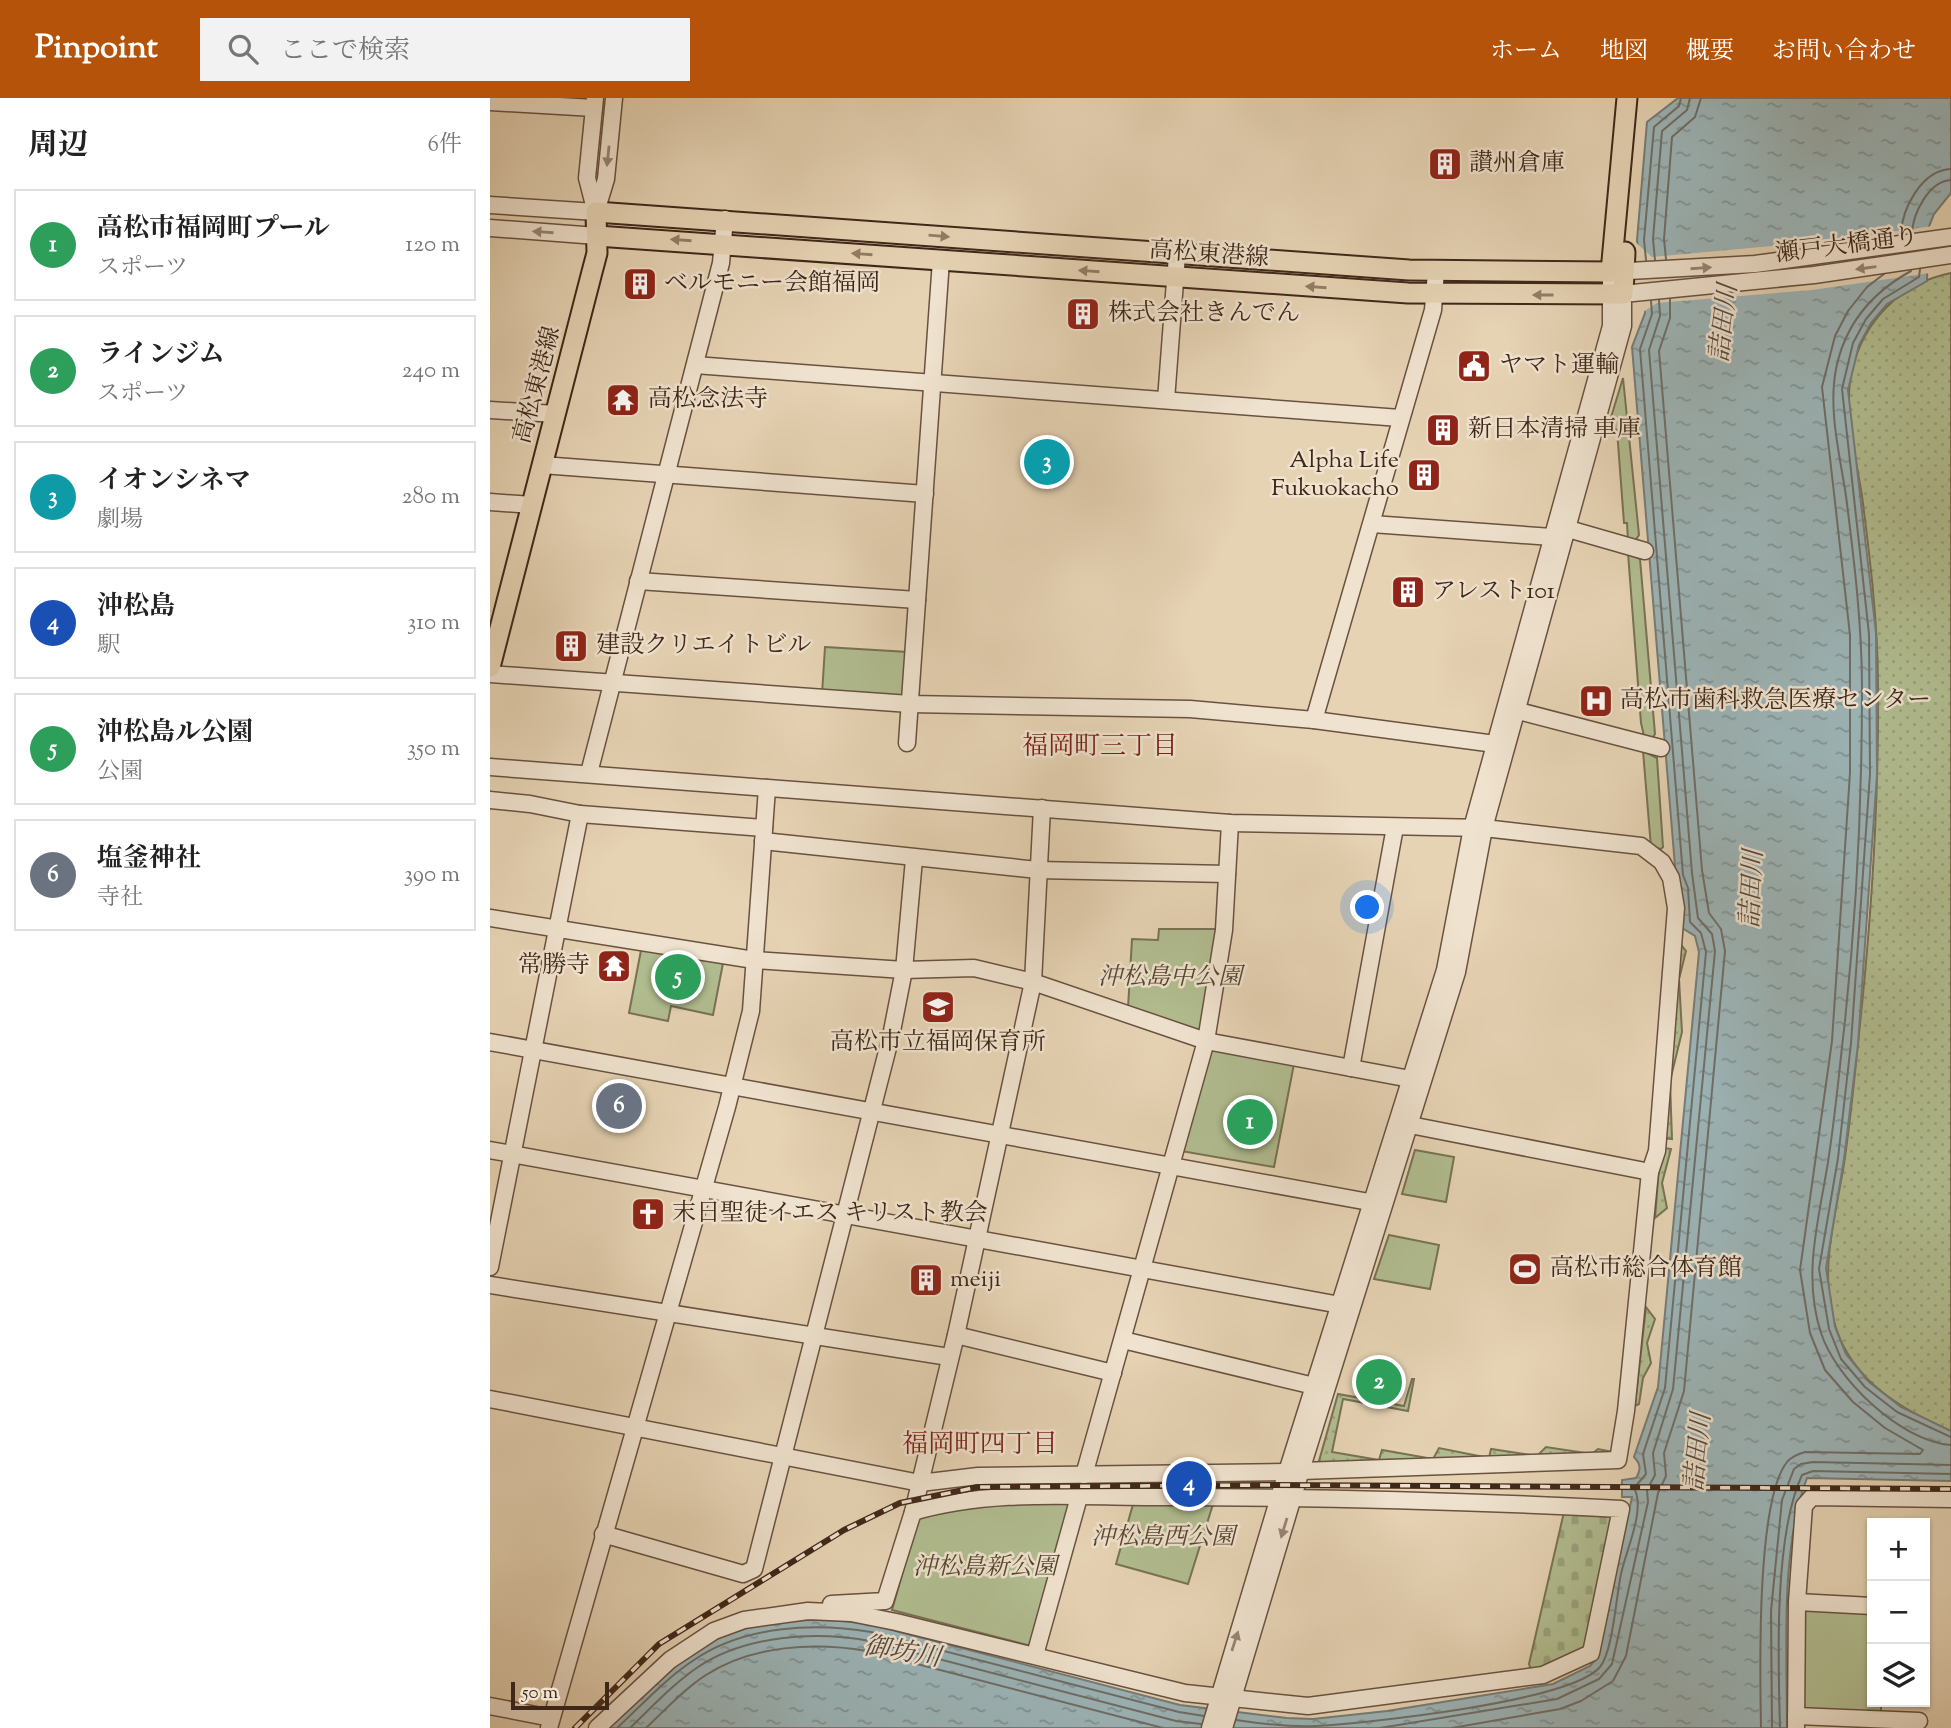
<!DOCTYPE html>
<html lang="ja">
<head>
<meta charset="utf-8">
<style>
  :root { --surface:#fff; --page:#f2f2f2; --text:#222; --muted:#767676; --line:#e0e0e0; --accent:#b45309 }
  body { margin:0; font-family:"Sorts Mill Goudy","Noto Serif JP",serif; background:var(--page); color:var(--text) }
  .controls { position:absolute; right:21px; bottom:21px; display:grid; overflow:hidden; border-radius:0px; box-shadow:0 2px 5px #0004 }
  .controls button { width:63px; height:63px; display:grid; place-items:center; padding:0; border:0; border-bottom:2px solid var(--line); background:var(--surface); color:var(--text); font:35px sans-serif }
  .scale { position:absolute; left:21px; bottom:18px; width:98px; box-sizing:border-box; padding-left:7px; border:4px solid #3f2719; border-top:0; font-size:19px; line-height:24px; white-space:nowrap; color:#3f2719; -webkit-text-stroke:5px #efe2ce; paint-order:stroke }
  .you { position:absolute; left:878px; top:810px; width:24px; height:24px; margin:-18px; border:5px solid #fff; border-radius:50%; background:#1a73e8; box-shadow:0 0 0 10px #1a73e833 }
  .badge { display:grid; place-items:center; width:46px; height:46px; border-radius:50%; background:var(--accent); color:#fff; font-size:23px; font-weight:700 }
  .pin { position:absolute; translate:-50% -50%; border:4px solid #fff; box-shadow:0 2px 7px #0006 }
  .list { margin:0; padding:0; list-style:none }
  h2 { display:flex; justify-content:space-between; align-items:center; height:91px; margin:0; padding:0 28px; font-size:30px }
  h2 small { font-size:23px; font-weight:400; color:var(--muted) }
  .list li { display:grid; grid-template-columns:46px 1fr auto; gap:21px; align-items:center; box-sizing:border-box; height:112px; margin:0 14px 14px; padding:0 14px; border:2px solid var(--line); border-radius:0px }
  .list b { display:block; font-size:26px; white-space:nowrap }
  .list p { margin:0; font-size:23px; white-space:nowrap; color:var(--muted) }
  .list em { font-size:23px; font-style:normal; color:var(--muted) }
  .icon { flex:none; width:38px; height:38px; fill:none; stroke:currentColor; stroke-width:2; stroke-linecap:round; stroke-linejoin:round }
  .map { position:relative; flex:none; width:1461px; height:1630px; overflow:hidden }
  header { display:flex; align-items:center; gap:42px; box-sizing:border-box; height:98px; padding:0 35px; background:var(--accent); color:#fff }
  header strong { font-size:33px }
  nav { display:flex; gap:38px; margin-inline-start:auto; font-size:24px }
  .search { width:490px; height:63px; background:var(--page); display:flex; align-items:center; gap:18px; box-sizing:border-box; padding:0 24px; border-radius:0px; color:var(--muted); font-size:26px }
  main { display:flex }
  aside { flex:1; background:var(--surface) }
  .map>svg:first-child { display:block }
  .grass { fill:url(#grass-dots); stroke:#787254; stroke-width:2 }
  .cemetery { fill:url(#cemetery-stones); stroke:#787254; stroke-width:2 }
  .green { fill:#b1bd90; stroke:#787254; stroke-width:2 }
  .water { fill:url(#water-ripples); stroke:#777c78; stroke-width:2 }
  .pier { fill:#e6d3b4 }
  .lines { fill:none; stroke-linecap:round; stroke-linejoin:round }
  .shore { stroke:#6e6e68; stroke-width:2 }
  .minor-casing { stroke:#695240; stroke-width:19 }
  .major-casing { stroke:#3f2719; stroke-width:23 }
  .minor { stroke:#efe2ce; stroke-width:16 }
  .major { stroke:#e6d3b4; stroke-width:19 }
  .rail-casing { stroke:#3f2719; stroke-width:6 }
  .rail { stroke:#efe2ce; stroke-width:3.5; stroke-dasharray:10; stroke-linecap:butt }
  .oneway { fill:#978474 }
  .oneway2 { fill:#927d66 }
  .labels { text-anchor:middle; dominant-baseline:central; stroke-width:5; stroke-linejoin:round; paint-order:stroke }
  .poi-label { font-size:24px; fill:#3f2719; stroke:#efe2ce; text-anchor:start }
  .street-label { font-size:24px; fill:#3f2719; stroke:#efe2ce }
  .park-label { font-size:24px; font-style:italic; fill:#564531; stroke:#efe2ce }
  .water-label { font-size:26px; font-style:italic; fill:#564a41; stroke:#efe2ce }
  .neighbourhood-label { font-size:26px; fill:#7a1f14; stroke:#efe2ce }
</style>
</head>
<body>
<header>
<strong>Pinpoint</strong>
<div class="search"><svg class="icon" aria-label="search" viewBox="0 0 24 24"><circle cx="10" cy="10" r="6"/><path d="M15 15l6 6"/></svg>ここで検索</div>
<nav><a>ホーム</a><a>地図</a><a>概要</a><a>お問い合わせ</a></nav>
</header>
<main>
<aside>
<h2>周辺<small>6件</small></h2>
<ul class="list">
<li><span class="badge" style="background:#2e9e5b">1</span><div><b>高松市福岡町プール</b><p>スポーツ</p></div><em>120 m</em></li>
<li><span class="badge" style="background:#2e9e5b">2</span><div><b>ラインジム</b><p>スポーツ</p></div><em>240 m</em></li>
<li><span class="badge" style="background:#0f9aa8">3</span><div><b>イオンシネマ</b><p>劇場</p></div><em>280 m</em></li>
<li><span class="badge" style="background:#1a4fb4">4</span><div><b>沖松島</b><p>駅</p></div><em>310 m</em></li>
<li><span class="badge" style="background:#2e9e5b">5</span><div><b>沖松島ル公園</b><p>公園</p></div><em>350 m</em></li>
<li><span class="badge" style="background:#6b7280">6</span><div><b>塩釜神社</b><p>寺社</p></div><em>390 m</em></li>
</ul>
</aside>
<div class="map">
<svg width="1461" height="1630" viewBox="0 0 1461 1630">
  <defs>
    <pattern id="grass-dots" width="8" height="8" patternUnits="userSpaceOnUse" patternTransform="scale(1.75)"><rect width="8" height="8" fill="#b1bd90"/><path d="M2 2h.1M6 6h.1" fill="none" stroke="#99a27c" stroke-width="1.8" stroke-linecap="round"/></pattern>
    <pattern id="cemetery-stones" width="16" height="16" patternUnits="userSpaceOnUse" patternTransform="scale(1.75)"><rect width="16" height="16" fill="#b1bd90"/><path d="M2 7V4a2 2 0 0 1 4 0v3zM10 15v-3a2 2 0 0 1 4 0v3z" fill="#99a27c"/></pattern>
    <pattern id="water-ripples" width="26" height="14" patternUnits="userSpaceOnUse" patternTransform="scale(1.75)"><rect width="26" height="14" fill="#9cb5b8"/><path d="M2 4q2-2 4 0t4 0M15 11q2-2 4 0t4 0" fill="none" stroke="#819395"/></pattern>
  </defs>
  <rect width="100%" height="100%" fill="#e6d3b4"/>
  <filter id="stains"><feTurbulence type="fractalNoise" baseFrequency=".00286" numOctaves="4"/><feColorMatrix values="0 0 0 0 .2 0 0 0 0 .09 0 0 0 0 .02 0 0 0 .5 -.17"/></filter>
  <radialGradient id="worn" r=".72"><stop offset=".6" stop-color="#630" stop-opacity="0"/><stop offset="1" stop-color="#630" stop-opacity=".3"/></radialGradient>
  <g class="grass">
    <path d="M1461 175V1333C1412 1312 1363 1283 1346 1230 1328 1176 1345 1121 1354 1066 1360 1026 1364 986 1368 945 1381 827 1389 707 1388 588 1388 524 1380 461 1372 398 1366 359 1353 311 1362 272 1374 222 1411 185 1461 175Z"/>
    <polygon points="1187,842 1196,853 1189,881 1192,934 1180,983 1182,1041 1174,1040 1174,1050 1181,1051 1172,1085 1177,1110 1165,1120"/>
    <polygon points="1156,1209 1165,1221 1157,1245 1161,1265 1153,1280 1149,1306 1145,1308"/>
    <polygon points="922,1281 924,1281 918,1313 853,1301 842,1354 889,1362 892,1352 943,1361 949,1350 999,1360 1001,1351 1047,1358 1056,1349 1102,1356 1108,1351 1123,1354 1120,1359 832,1366 829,1363 848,1296 914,1308"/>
  </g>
  <polygon class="cemetery" points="1074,1414 1119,1415 1123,1419 1094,1555 1042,1575 1039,1566"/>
  <g class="green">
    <polygon points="1133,280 1149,437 1145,443 1138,443 1137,425 1134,425 1127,332 1118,329"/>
    <polygon points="1138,455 1150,461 1165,636 1161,642 1155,642 1151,625"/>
    <polygon points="335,549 418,554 415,595 410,601 332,596"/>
    <polygon points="1153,653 1167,660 1173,749 1171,751 1161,749"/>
    <polygon points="669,831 728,831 713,936 638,910 642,841 668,842"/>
    <polygon points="152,847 234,860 223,917 181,908 178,923 139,915"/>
    <polygon points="725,950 804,966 784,1069 691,1053 717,955"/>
    <polygon points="925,1052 964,1059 956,1104 912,1096"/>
    <polygon points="899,1137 949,1147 940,1191 884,1181"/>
    <polygon points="644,1403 724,1403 698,1486 626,1466"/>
    <polygon points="581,1404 541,1548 402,1512 429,1417 468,1407"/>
    <polygon points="1311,1511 1382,1514 1382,1604 1391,1604 1391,1615 1309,1612"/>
  </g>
  <path class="water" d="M1188 0H1461V95L1444 116 1438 131 1437 183 1397 206 1381 225 1369 247 1358 292 1386 535 1387 676 1368 946 1354 1061 1336 1170 1345 1229 1356 1256 1379 1284 1411 1309 1461 1333V1383L1317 1380C1290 1452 1297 1553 1297 1630H117C149 1600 180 1564 220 1544 268 1520 331 1518 383 1527L690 1607 797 1620 823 1621 897 1613 1063 1586 1100 1568 1107 1560 1142 1399H1132V1382L1146 1380C1151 1372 1151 1366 1144 1359L1168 1289 1209 854 1205 838 1192 830 1186 780 1142 249 1155 215 1147 142 1157 24Z"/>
  <polygon class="pier" points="1443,128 1440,175 1322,192 1167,205 1150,216 1144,143 1162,159 1327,144"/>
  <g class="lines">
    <g class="shore">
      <path d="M1422 135C1423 115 1439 83 1461 82"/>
      <path d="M1411 136C1412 110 1432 72 1461 71"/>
      <polyline points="1176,161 1174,141 1182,39 1205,19 1211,0"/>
      <polyline points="1156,162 1154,142 1164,29 1189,8 1191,0"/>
      <polyline points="1165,162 1163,141 1172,33 1197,12 1200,0"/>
      <polyline points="1430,171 1429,179 1393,201 1376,221 1363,245 1352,291 1379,536 1380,676 1361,945 1348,1060 1329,1171 1339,1231 1351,1261 1375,1289 1407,1314 1461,1339"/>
      <path d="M1421 173C1381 195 1355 226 1346 271 1338 312 1350 358 1356 398 1364 461 1372 526 1372 590 1372 709 1366 830 1352 949 1348 987 1344 1026 1338 1064 1329 1121 1312 1177 1331 1235 1346 1281 1410 1343 1461 1347"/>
      <path d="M746 1622C772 1626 800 1629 826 1628 877 1625 1080 1604 1110 1569 1123 1553 1126 1499 1131 1476 1136 1452 1156 1411 1144 1390L1156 1376 1153 1356 1175 1290 1216 854 1211 835 1200 824 1198 790 1193 777 1150 251 1162 216 1161 203"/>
      <path d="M127 1630C152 1607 176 1580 204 1562 254 1528 324 1524 381 1534L689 1614 714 1618"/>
      <path d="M140 1630C162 1609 183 1586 208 1569 256 1537 325 1533 380 1543L686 1623 711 1626"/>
      <path d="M156 1630C175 1612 194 1591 216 1577 262 1547 325 1544 377 1553L673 1630"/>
      <polyline points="890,1630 1067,1601 1109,1581 1122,1566 1158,1404 1157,1392 1165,1377 1163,1355 1183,1291 1225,853 1222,836 1208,820 1202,775 1159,252 1170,218 1169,202"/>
      <polyline points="962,1630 1070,1611 1091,1603 1123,1583 1136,1558 1168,1395 1176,1378 1174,1355 1194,1293 1235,853 1231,831 1219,815 1212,772 1169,253 1180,220 1180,201"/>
      <path d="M1271 1630C1270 1576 1266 1403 1297 1364 1302 1358 1308 1356 1315 1354L1430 1356 1433 1352 1395 1330 1363 1304 1335 1272 1320 1235 1310 1172 1342 943 1360 675V537L1332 289 1345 238 1358 213 1377 189 1394 176"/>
      <polyline points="1282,1630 1281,1513 1292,1402 1304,1371 1311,1366 1323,1364 1461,1367"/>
      <path d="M1290 1630C1288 1562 1284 1437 1312 1377L1323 1373 1461 1376"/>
    </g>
    <g class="minor-casing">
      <g id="minor">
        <polyline points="105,0 97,80 105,111"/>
        <polyline points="0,4 104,10"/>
        <polyline points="0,107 106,114"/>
        <polyline points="106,114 116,81 124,0"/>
        <polyline points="0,130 107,138"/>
        <polyline points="205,267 910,320"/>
        <polyline points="676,302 687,157"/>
        <polyline points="0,312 66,316"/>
        <polyline points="52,367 435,396"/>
        <polyline points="0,404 42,407"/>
        <polyline points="882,426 1062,439"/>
        <polyline points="1068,428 1155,453"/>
        <polyline points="148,483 427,502"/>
        <polyline points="0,576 420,606 700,611 824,622 1005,646"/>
        <polyline points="1017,610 1171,650"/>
        <polyline points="824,622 943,212 946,173"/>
        <polyline points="417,645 451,162"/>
        <polyline points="0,669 740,725 994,730 1151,748 1172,764 1181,780 1186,810 1167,1053 1160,1074 1136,1313 1128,1362 811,1373"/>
        <polyline points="99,675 231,165 235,121"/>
        <polyline points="0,702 40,706 90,716 274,730"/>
        <polyline points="273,743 548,772 737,776"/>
        <polyline points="0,820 264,862 414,872 484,870 543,884 716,943 931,983"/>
        <polyline points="0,944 890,1106"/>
        <polyline points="861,970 905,729"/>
        <polyline points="910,1025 1160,1074"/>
        <polyline points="0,1052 850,1207"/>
        <polyline points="0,1169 90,716"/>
        <polyline points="0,1187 459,1259"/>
        <polyline points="466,1237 623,1275"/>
        <polyline points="633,1242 824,1288"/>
        <polyline points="0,1301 430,1385 488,1378 797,1374"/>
        <polyline points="594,1377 716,943 734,832 740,725"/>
        <polyline points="113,1436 253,1476 264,1471 401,938 414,872 424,761"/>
        <polyline points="1307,1504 1382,1508"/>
        <polyline points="341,1506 395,1503 423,1414 466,1237 543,884 552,710"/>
        <polyline points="545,1557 589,1399"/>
        <polyline points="0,1608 61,1620"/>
        <polyline points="1306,1618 1429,1623"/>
        <polyline points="59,1630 237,1009 261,913 277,690"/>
        <path d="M107 1630 180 1562 224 1533 254 1522 318 1513 361 1515 406 1524 695 1595 818 1608 1053 1577 1101 1555 1131 1411C976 1403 820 1399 665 1399 585 1399 501 1391 423 1414"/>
        <polyline points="720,1630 790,1396 955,872 982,730 1121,228 1121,174 1265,166 1461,139"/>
        <polyline points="734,1630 809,1379 967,874 994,730 1133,228 1133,196 1324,177 1461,157"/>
        <polyline points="1306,1630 1307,1504 1314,1408 1322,1399 1461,1401"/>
      </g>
    </g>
    <g class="major-casing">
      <g id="major">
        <polyline points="107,138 918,195 1133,196 1135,154"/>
        <polyline points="0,569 102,174 107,155 106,114 919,172 1121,174 1137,0"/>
      </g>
    </g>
    <use href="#minor" class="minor"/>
    <use href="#major" class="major"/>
    <g class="rail-casing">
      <polyline id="rail" points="85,1630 169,1546 354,1432 410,1405 488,1389 784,1387 1461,1391"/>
    </g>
    <use href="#rail" class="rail"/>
  </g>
  <defs><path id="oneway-solid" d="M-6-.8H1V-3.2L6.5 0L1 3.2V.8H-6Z" transform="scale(1.75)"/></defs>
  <g class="oneway">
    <use href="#oneway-solid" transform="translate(118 58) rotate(96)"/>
    <use href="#oneway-solid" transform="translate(53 134) rotate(-176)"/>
    <use href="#oneway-solid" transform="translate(1211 170) rotate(-4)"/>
    <use href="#oneway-solid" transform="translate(1376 170) rotate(172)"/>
    <use href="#oneway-solid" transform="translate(794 1430) rotate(107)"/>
    <use href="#oneway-solid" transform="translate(745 1543) rotate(-72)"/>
  </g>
  <g class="oneway2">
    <use href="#oneway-solid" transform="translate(449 138) rotate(5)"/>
    <use href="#oneway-solid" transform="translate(191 142) rotate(-176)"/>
    <use href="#oneway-solid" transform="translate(372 156) rotate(-176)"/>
    <use href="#oneway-solid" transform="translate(599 173) rotate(-176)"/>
    <use href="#oneway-solid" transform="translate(826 189) rotate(-176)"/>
    <use href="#oneway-solid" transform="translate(1053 197) rotate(180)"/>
  </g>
  <defs>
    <g id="building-square" transform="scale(1.75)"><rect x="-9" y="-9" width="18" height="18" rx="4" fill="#8f2418" stroke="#efe2ce"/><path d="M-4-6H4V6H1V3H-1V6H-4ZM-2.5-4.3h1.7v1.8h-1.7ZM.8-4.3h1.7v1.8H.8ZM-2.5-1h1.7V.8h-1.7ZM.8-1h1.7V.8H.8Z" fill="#fff"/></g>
    <g id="civic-square" transform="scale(1.75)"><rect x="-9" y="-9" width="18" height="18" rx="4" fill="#8f2418" stroke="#efe2ce"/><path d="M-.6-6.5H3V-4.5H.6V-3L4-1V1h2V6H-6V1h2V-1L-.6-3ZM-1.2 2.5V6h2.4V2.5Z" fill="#fff"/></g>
    <g id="temple-square" transform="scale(1.75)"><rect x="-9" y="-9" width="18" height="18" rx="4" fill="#8f2418" stroke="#efe2ce"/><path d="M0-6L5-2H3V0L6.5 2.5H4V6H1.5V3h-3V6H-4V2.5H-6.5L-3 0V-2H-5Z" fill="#fff"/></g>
    <g id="hospital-square" transform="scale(1.75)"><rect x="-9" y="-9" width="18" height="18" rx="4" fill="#8f2418" stroke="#efe2ce"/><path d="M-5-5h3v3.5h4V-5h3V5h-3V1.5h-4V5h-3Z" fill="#fff"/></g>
    <g id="school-square" transform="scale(1.75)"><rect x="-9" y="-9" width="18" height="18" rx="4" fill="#8f2418" stroke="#efe2ce"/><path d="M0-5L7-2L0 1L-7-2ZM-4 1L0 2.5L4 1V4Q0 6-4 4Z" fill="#fff"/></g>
    <g id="church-square" transform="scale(1.75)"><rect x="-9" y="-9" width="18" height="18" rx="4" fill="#8f2418" stroke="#efe2ce"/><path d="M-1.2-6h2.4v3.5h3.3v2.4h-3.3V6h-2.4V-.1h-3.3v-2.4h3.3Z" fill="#fff"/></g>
    <g id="stadium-square" transform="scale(1.75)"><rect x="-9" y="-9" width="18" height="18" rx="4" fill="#8f2418" stroke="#efe2ce"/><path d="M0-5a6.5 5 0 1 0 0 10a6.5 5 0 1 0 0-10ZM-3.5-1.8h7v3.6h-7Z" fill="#fff"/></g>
  </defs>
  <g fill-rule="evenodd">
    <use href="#building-square" x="955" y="66"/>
    <use href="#building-square" x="150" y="186"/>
    <use href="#building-square" x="593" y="216"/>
    <use href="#civic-square" x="984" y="268"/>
    <use href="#temple-square" x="133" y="302"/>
    <use href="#building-square" x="953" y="332"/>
    <use href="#building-square" x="934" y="377"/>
    <use href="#building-square" x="918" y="494"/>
    <use href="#building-square" x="81" y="548"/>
    <use href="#hospital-square" x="1106" y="603"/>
    <use href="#temple-square" x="124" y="868"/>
    <use href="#school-square" x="448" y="909"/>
    <use href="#church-square" x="158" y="1116"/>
    <use href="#stadium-square" x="1035" y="1171"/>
    <use href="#building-square" x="436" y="1182"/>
  </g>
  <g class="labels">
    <g class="poi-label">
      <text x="979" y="66">讃州倉庫</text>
      <text x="174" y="186">ベルモニー会館福岡</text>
      <text x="618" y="216">株式会社きんでん</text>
      <text x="1009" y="268">ヤマト運輸</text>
      <text x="158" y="302">高松念法寺</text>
      <text x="978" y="332">新日本清掃 車庫</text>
      <text x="909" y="363" text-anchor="end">Alpha Life<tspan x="909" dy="28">Fukuokacho</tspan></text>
      <text x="942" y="494">アレスト101</text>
      <text x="106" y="548">建設クリエイトビル</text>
      <text x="1130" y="603">高松市歯科救急医療センター</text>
      <text x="100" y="868" text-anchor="end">常勝寺</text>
      <text x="448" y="945" text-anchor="middle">高松市立福岡保育所</text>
      <text x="182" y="1116">末日聖徒イエス キリスト教会</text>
      <text x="1060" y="1171">高松市総合体育館</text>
      <text x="460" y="1182">meiji</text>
    </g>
    <g class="street-label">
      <text transform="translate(1357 148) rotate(-7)">瀬戸大橋通り</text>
      <text transform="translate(719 157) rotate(4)">高松東港線</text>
      <text transform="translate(48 287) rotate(-75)">高松東港線</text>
    </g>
    <g class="park-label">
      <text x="680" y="880">沖松島中公園</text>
      <text x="673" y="1440">沖松島西公園</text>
      <text x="495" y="1470">沖松島新公園</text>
    </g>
    <g class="water-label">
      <text transform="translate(1235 225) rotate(-83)">詰田川</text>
      <text transform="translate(1263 791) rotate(-87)">詰田川</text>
      <text transform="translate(1209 1354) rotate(-84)">詰田川</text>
      <text transform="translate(412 1555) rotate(9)">御坊川</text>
    </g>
    <g class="neighbourhood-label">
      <text x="610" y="649">福岡町三丁目</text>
      <text x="490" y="1347">福岡町四丁目</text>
    </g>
  </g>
  <rect width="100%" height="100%" filter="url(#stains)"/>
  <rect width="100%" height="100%" fill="url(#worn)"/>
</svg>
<div class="controls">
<button>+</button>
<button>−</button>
<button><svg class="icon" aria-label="layers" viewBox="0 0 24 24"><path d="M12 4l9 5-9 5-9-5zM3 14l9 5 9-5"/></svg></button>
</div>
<div class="scale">50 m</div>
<div class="you"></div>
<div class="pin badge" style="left:760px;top:1024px;background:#2e9e5b">1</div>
<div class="pin badge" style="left:889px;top:1284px;background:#2e9e5b">2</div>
<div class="pin badge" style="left:557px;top:364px;background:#0f9aa8">3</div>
<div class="pin badge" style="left:699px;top:1386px;background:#1a4fb4">4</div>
<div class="pin badge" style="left:188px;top:879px;background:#2e9e5b">5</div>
<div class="pin badge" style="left:129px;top:1008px;background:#6b7280">6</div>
</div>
</main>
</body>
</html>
